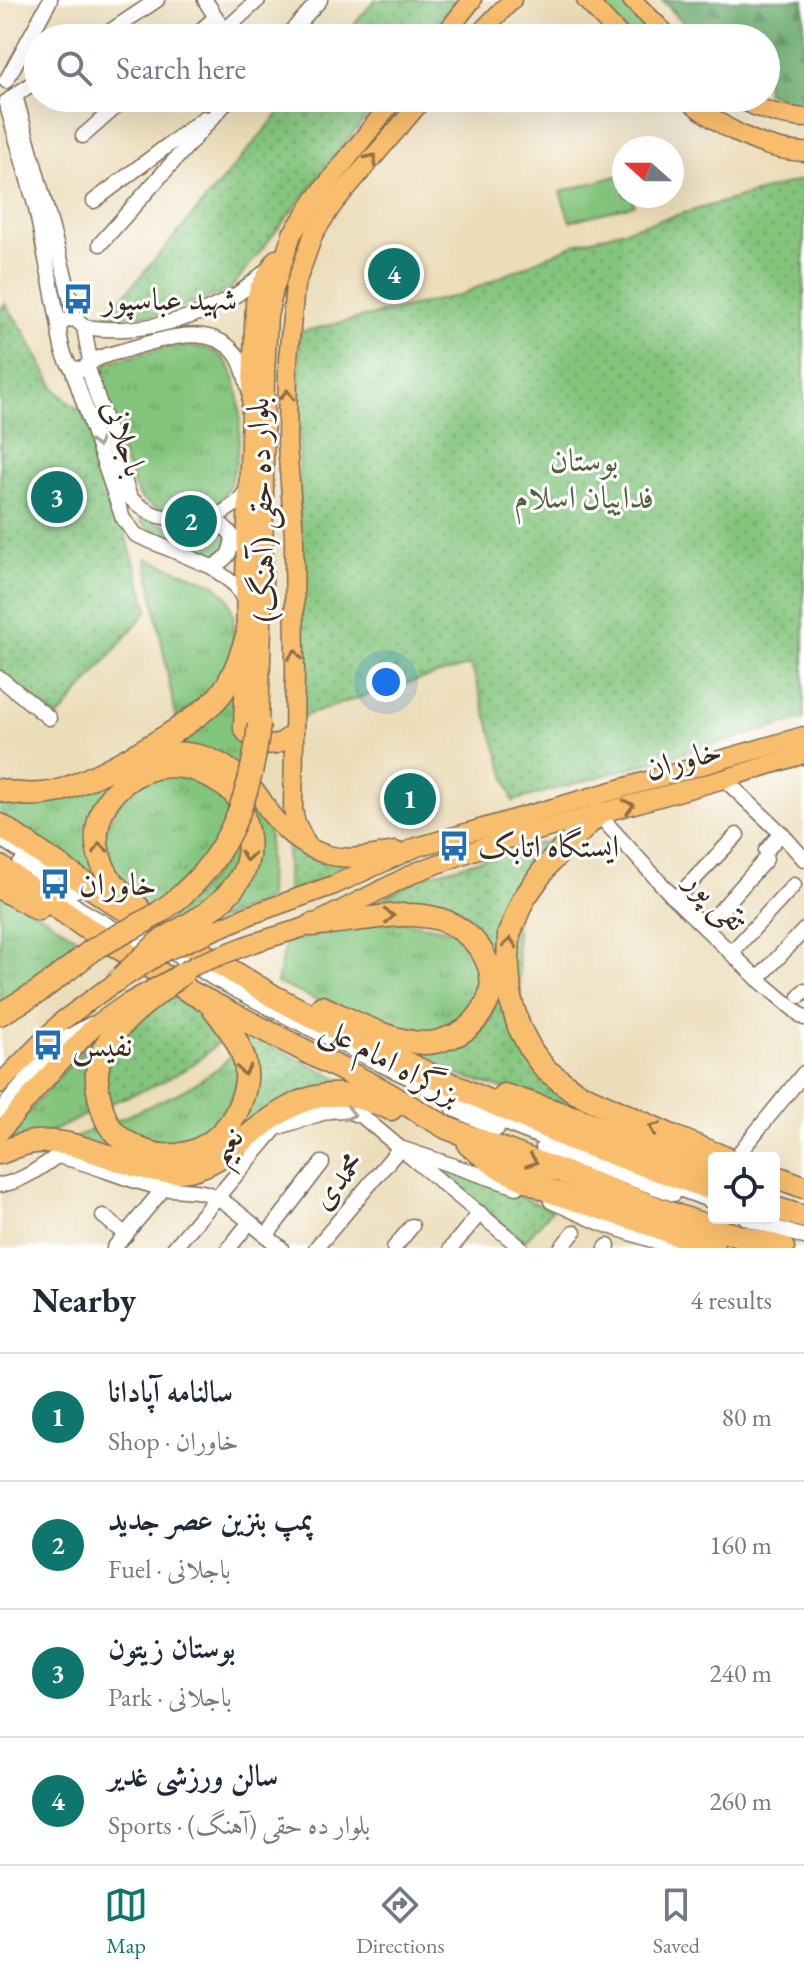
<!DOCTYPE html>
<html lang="en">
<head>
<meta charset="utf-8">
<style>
  :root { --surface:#fff; --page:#f2f2f3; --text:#1f2937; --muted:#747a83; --line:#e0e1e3; --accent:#0f766e }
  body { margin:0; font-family:"EB Garamond",Amiri,serif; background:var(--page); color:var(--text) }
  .controls { position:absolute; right:24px; bottom:24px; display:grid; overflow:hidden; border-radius:8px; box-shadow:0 8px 32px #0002 }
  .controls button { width:72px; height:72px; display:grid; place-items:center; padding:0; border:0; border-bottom:2px solid var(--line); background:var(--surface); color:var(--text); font:40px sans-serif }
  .compass { position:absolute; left:612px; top:136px; width:72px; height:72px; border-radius:50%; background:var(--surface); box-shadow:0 8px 32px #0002; rotate:291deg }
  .you { position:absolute; left:386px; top:682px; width:28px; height:28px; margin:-20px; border:6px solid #fff; border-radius:50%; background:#1a73e8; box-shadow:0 0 0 12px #1a73e833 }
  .badge { display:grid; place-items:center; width:52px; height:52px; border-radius:50%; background:var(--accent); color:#fff; font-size:26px; font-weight:700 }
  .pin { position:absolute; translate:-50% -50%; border:4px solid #fff; box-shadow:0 2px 8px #0006 }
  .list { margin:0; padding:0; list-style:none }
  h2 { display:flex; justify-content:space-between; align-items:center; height:104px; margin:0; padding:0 32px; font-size:34px }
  h2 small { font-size:26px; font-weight:400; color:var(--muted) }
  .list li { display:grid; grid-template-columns:52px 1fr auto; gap:24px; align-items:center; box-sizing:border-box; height:128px; padding:0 32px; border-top:2px solid var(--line) }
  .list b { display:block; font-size:30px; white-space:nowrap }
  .list p { margin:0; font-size:26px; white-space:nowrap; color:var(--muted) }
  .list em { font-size:26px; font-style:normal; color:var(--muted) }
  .icon { flex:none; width:44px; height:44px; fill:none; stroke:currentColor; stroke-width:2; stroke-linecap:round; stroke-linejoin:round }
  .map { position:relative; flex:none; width:804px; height:1248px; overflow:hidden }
  .search { position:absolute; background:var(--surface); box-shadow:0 8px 32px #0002; left:24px; right:24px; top:24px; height:88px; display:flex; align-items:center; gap:20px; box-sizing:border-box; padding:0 28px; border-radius:44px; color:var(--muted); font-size:30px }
  .sheet { height:616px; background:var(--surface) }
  nav { display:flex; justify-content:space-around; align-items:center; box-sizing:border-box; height:112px; border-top:2px solid var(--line); background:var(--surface); font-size:22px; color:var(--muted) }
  nav a { display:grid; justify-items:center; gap:4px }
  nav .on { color:var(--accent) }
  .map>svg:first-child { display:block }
  .grass { fill:url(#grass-tufts); stroke:#60784e; stroke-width:2 }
  .forest { fill:url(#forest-firs); stroke:#536a45; stroke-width:2 }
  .park { fill:url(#park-dots); stroke:#60784e; stroke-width:2 }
  .pitch { fill:#84c57d; stroke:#60784e; stroke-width:2 }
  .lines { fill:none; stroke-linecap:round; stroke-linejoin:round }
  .minor-casing { stroke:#796954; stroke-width:17 }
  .major-casing { stroke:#796954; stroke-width:21 }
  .highway-casing { stroke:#796954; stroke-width:25 }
  .minor { stroke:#fff; stroke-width:14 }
  .major { stroke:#f9be6d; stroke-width:18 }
  .highway { stroke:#f9be6d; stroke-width:22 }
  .major-bridge-casing { stroke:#796954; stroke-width:21; stroke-linecap:butt }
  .highway-bridge-casing { stroke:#796954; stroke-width:25; stroke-linecap:butt }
  .major-bridge { stroke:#f9be6d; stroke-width:18 }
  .highway-bridge { stroke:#f9be6d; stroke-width:22 }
  .oneway { stroke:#906d42 }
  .oneway2 { stroke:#a79f9a }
  .labels { text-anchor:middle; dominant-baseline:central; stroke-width:6; stroke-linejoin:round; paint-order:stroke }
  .poi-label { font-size:32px; fill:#3b2a1e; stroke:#fff; text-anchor:start }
  .street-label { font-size:32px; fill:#3b2a1e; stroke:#fff }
  .park-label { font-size:32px; fill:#55603f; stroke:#fff }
</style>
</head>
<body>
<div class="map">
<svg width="804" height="1248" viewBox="0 0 804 1248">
  <defs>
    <pattern id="grass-tufts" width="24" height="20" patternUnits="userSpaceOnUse" patternTransform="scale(2)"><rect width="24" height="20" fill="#84c57d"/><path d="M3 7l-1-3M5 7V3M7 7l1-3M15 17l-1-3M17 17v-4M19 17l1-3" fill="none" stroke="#6da066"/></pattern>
    <pattern id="forest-firs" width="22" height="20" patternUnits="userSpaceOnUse" patternTransform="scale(2)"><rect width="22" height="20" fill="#6baa6c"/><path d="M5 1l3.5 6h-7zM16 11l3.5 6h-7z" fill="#598b58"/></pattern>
    <pattern id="park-dots" width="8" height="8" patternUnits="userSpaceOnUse" patternTransform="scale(2)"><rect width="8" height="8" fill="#84c57d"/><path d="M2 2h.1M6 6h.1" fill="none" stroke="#6da066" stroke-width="1.8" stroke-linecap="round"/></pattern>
  </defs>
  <rect width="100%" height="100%" fill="#fff"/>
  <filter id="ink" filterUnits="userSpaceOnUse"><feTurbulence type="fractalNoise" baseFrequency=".0125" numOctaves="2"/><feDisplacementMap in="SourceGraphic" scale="16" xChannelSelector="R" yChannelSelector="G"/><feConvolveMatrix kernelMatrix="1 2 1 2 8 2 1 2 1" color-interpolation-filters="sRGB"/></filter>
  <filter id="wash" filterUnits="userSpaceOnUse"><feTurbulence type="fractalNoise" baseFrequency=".006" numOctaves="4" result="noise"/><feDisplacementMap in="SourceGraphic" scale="32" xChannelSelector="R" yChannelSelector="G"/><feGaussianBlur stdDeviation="1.8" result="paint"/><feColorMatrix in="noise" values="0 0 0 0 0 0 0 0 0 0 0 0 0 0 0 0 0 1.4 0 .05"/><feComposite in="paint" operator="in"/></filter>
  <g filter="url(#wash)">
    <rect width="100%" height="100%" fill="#ecddb9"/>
    <g class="grass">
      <polygon points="596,0 623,0 644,27 631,37"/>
      <path d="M174 346C185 347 201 346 211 350 250 366 242 449 231 481 228 489 224 496 220 504 196 514 166 518 143 500 129 489 106 400 100 378L107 362Z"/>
      <polygon points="137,512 154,522 173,528 192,528 210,525 230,534 223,555 213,559 169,542 142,523"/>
      <polygon points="146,558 214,584 227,596 234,616 233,653 211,693 176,719"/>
      <polygon points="240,673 237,741 251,743 245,775 170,745"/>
      <polygon points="179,762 99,811 123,898 0,814 0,796 120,769"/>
      <polygon points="180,771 237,803 207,858 148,912 117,882 102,837 126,787"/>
      <polygon points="255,802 269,829 268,899 167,942 219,909"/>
      <polygon points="0,892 32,909 90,946 0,1009"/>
      <polygon points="392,920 457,931 485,970 475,1013 436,1037 368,1022 277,983 285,943 312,935"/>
      <polygon points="109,1027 98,1108 52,1132 0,1144 90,1042"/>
      <polygon points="237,1050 242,1068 219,1131 165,1152 113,1122 185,1090 218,1068"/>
    </g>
    <polygon class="forest" points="662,0 804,0 804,103 791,102 766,92 766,38 697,38"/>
    <g class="park">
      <polygon points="375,0 456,0 427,38 342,38"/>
      <polygon points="292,98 381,98 229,291 156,315 105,316 149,267"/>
      <polygon points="804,179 804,719 513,801 471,665 373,693 298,718 300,332 460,295 575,244"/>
      <polygon points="5,304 24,331 55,389 69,403 86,414 140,580 148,610 58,718 0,672 0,310"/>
      <path d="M243 828 245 840 228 890 130 957 108 970C159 928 214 889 243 828Z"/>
      <polygon points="558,838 514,910 525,1050 667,1138 461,1076 421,1060 347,1023 471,1038 483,1028 490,1020 495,1008 499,965 497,956 476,928 460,918 426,907 396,903 349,917 424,876"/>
      <polygon points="287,841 292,845 390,855 287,893"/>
      <path d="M170 993 231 1030C219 1042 207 1054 193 1064 167 1082 136 1093 106 1105V1050Z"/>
      <path d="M247 1035 330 1074 385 1103C367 1096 346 1087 325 1089 291 1093 261 1120 234 1140 219 1151 204 1162 185 1165 148 1172 105 1151 71 1140L104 1123C144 1195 250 1155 250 1078 250 1064 246 1053 241 1041Z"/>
      <polygon points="456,1169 552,1210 525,1241 503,1225 446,1179"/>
    </g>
    <polygon class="pitch" points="624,174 624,196 632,196 634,205 570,221 560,192"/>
  </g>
  <g filter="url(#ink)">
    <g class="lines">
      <g class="minor-casing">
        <g id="minor">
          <polyline points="205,0 228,37"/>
          <polyline points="224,31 258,0"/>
          <polyline points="100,38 157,0"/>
          <polyline points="192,38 216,17"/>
          <polyline points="285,38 320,0"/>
          <polyline points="6,81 50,0"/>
          <polyline points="15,95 65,276 75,319"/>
          <polyline points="9,100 38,79"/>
          <polyline points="6,102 36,208 59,325"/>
          <polyline points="83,136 126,98"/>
          <polyline points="94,201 204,118"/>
          <polyline points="100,244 230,98"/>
          <path d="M84 327C130 334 180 324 222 303 239 295 253 282 267 270"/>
          <path d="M90 361 84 327 75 319 67 320 59 325C59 339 63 358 72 368L84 369C94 356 113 354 129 349 161 339 209 322 235 353 243 362 245 377 249 389"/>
          <path d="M87 365 130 498C140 507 151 515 164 517 193 523 213 508 233 537 230 556 228 558 212 567"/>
          <polyline points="72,368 123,519 136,535 212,567 235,585 245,601"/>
          <polyline points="213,519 237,503 248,489"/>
          <polyline points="0,678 49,718"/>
          <polyline points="724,779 781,833 804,859"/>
          <polyline points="598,814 675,899 758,979 804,1018"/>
          <polyline points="0,838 76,890"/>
          <polyline points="766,851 781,833"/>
          <polyline points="20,864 80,909 156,953"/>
          <polyline points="675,899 737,835"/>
          <polyline points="130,925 215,979 268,1007 380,1064 517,1128 556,1143"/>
          <polyline points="705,928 766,859"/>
          <polyline points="731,953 794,885"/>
          <polyline points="758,979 804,930"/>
          <polyline points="800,996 804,991"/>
          <polyline points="454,1109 497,1129"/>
          <polyline points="0,1111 59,1042 91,1024"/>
          <polyline points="543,1147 674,1194"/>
          <polyline points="735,1158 804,1073"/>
          <polyline points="666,1184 714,1202"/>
          <path d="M0 1185C21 1182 40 1168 57 1156 94 1163 127 1182 164 1188 182 1191 201 1188 218 1198 238 1210 262 1233 281 1248"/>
          <polyline points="551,1201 603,1224 676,1248"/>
          <polyline points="103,1216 126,1235"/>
          <polyline points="746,1218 804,1237"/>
          <polyline points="266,1236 322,1163"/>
          <polyline points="114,1248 164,1188"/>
          <polyline points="174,1248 276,1128 329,1111 344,1110 363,1117 400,1148 517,1187"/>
          <polyline points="229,1248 249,1223"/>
          <polyline points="316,1248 400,1148 521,1248"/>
          <polyline points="394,1248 412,1226"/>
          <polyline points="451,1248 480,1213"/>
          <polyline points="561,1248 574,1232"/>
          <polyline points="606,1248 608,1246"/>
        </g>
      </g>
      <g class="major-casing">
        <g id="major">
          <polyline points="586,0 622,38"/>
          <polyline points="632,0 670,38"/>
          <polyline points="442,38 472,0"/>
          <polyline points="475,38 512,0"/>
          <path d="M686 98C718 125 761 151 804 152"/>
          <path d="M740 98C758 110 783 116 804 118"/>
          <path d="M276 259 259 289 255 302 245 577 246 639 243 728C248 739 264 747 276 744 283 742 288 737 293 733"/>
          <polyline points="259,724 263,594 265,375 268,316 274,289 292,234 317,197 395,98"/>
          <path d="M141 756C191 744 222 755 256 792 262 798 265 806 270 813 284 831 300 845 322 853 346 862 370 856 395 851"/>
          <polyline points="308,847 296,823 293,810 295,668 294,535 287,444 288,359 295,286 314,233 334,203 424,98"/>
          <polyline points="250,915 334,885 417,847 804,736"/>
          <polyline points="253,943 312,925 416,872 494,843 724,779 804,754"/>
          <polyline points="0,1084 62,1021 103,991"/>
          <polyline points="0,1132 55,1068 93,1027 126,1004"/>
        </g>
      </g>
      <g class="highway-casing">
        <g id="highway">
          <path d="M0 790C18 795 37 796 55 792 89 784 199 722 220 695 233 679 240 658 246 639"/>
          <polyline points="598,814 548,864 523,900 509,934 508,965 510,998 519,1027 531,1050 545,1069 575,1092 674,1137 726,1158"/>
          <polyline points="0,825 115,904 162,929 273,996 342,1032 433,1076 574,1140 714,1190"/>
          <polyline points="0,867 85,927 190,992 380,1089 447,1128 678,1216 725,1232 783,1248"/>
          <polyline points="0,888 38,909"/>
          <path d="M138 907C126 896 112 885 105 870 70 802 154 736 217 781 223 785 232 790 236 796 241 803 245 823 247 831 255 870 234 891 206 914"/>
          <path d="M312 925C326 923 340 922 354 920 382 917 410 911 439 919 478 931 508 976 481 1013 473 1025 463 1034 448 1038 441 1041 433 1043 425 1043 392 1043 351 1020 322 1007"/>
          <path d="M136 1011C109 1035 90 1058 99 1096 101 1105 104 1117 109 1125 114 1134 123 1140 132 1145 175 1170 226 1147 241 1101 246 1088 248 1073 244 1059 238 1039 224 1022 212 1006"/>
          <polyline points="0,1014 38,992 67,970"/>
          <polyline points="504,1095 581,1120 714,1170"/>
          <polyline points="469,1145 498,1167 552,1192 638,1220 713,1248"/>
          <path d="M0 1153C11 1149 22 1143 35 1142 88 1136 135 1180 189 1170 212 1165 230 1151 247 1137 298 1096 329 1081 391 1109"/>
          <polyline points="774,1176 804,1187"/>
          <polyline points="774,1208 804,1217"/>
        </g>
      </g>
      <use href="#minor" class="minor"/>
      <use href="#major" class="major"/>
      <use href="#highway" class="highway"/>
      <g class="major-bridge-casing">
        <g id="major-bridge">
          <polyline points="103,991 164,952 250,915"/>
          <polyline points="126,1004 196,965 253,943"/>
        </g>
      </g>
      <g class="highway-bridge-casing">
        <g id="highway-bridge">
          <path d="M67 970C77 963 86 954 96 948 117 935 140 926 160 912 226 867 251 800 259 724"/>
          <polyline points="122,977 158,943 206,914"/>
          <polyline points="136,1011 183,973"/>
        </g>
      </g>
      <use href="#major-bridge" class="major-bridge"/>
      <use href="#highway-bridge" class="highway-bridge"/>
    </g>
    <defs><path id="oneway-chevron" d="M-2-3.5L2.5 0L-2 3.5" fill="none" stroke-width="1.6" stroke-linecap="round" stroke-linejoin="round" transform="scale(2)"/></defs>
    <g class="oneway">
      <use href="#oneway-chevron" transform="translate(372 159) rotate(-50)"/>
      <use href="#oneway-chevron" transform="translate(287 395) rotate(-89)"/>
      <use href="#oneway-chevron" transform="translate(295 655) rotate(-91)"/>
      <use href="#oneway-chevron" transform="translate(629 806) rotate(-15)"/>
      <use href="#oneway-chevron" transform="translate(100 848) rotate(-98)"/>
      <use href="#oneway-chevron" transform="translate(247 856) rotate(98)"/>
      <use href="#oneway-chevron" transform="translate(389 916) rotate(-5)"/>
      <use href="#oneway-chevron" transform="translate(510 943) rotate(-84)"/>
      <use href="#oneway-chevron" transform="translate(244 1070) rotate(84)"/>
      <use href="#oneway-chevron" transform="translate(654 1128) rotate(-156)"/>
      <use href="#oneway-chevron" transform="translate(532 1161) rotate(20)"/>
    </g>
    <g class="oneway2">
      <use href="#oneway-chevron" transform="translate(97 442) rotate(72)"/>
      <use href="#oneway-chevron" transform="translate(350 1114) rotate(14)"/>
    </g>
  </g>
  <defs>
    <g id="bus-bare" transform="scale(2.4)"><path d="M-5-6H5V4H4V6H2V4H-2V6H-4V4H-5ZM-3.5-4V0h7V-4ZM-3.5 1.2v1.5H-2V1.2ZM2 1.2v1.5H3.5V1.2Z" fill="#1f6fb2" stroke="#fff" stroke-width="2.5" paint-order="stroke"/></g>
  </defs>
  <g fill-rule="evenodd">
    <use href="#bus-bare" x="78" y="299"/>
    <use href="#bus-bare" x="454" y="846"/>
    <use href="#bus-bare" x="55" y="884"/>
    <use href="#bus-bare" x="48" y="1045"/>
  </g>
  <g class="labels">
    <g class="poi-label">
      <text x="102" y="299">شهید عباسپور</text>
      <text x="478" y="846">ایستگاه اتابک</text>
      <text x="79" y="884">خاوران</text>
      <text x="72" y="1045">نفیس</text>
    </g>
    <g class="street-label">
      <text transform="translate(125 438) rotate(72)">باجلانی</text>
      <text transform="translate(261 510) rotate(-92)">بلوار ده حقی (آهنگ)</text>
      <text transform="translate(683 759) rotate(-16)">خاوران</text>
      <text transform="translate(717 900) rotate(45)">تقی پور</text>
      <text transform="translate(391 1061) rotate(28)">بزرگراه امام علی</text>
      <text transform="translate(225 1144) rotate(-49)">نعیم</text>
      <text transform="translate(337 1180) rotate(-50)">محمدی</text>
    </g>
    <g class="park-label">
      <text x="584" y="460">بوستان<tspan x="584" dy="37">فداییان اسلام</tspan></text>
    </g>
  </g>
</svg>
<div class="controls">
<button><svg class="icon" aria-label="locate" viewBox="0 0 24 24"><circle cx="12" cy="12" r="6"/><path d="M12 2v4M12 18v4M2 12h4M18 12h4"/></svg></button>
</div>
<svg class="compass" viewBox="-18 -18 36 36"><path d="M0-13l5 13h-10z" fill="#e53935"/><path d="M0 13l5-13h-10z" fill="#747a83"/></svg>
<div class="you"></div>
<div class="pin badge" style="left:410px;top:799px">1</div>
<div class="pin badge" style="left:191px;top:521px">2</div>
<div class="pin badge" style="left:57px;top:497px">3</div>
<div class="pin badge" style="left:394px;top:274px">4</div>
<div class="search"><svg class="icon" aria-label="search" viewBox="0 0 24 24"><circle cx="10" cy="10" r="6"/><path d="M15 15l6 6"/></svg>Search here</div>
</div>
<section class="sheet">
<h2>Nearby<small>4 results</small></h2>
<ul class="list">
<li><span class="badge">1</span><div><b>سالنامه آپادانا</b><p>Shop · خاوران</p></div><em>80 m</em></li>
<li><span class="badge">2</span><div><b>پمپ بنزین عصر جدید</b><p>Fuel · باجلانی</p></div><em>160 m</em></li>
<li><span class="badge">3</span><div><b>بوستان زیتون</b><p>Park · باجلانی</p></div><em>240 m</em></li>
<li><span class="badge">4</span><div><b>سالن ورزشی غدیر</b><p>Sports · بلوار ده حقی (آهنگ)</p></div><em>260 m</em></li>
</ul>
</section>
<nav>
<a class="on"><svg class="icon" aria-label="map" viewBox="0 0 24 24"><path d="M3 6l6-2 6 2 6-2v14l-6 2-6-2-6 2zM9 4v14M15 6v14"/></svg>Map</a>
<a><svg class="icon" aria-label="directions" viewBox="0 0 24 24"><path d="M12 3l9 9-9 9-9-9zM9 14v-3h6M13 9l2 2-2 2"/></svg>Directions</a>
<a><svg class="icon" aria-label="saved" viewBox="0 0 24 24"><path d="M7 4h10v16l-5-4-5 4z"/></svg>Saved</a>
</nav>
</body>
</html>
